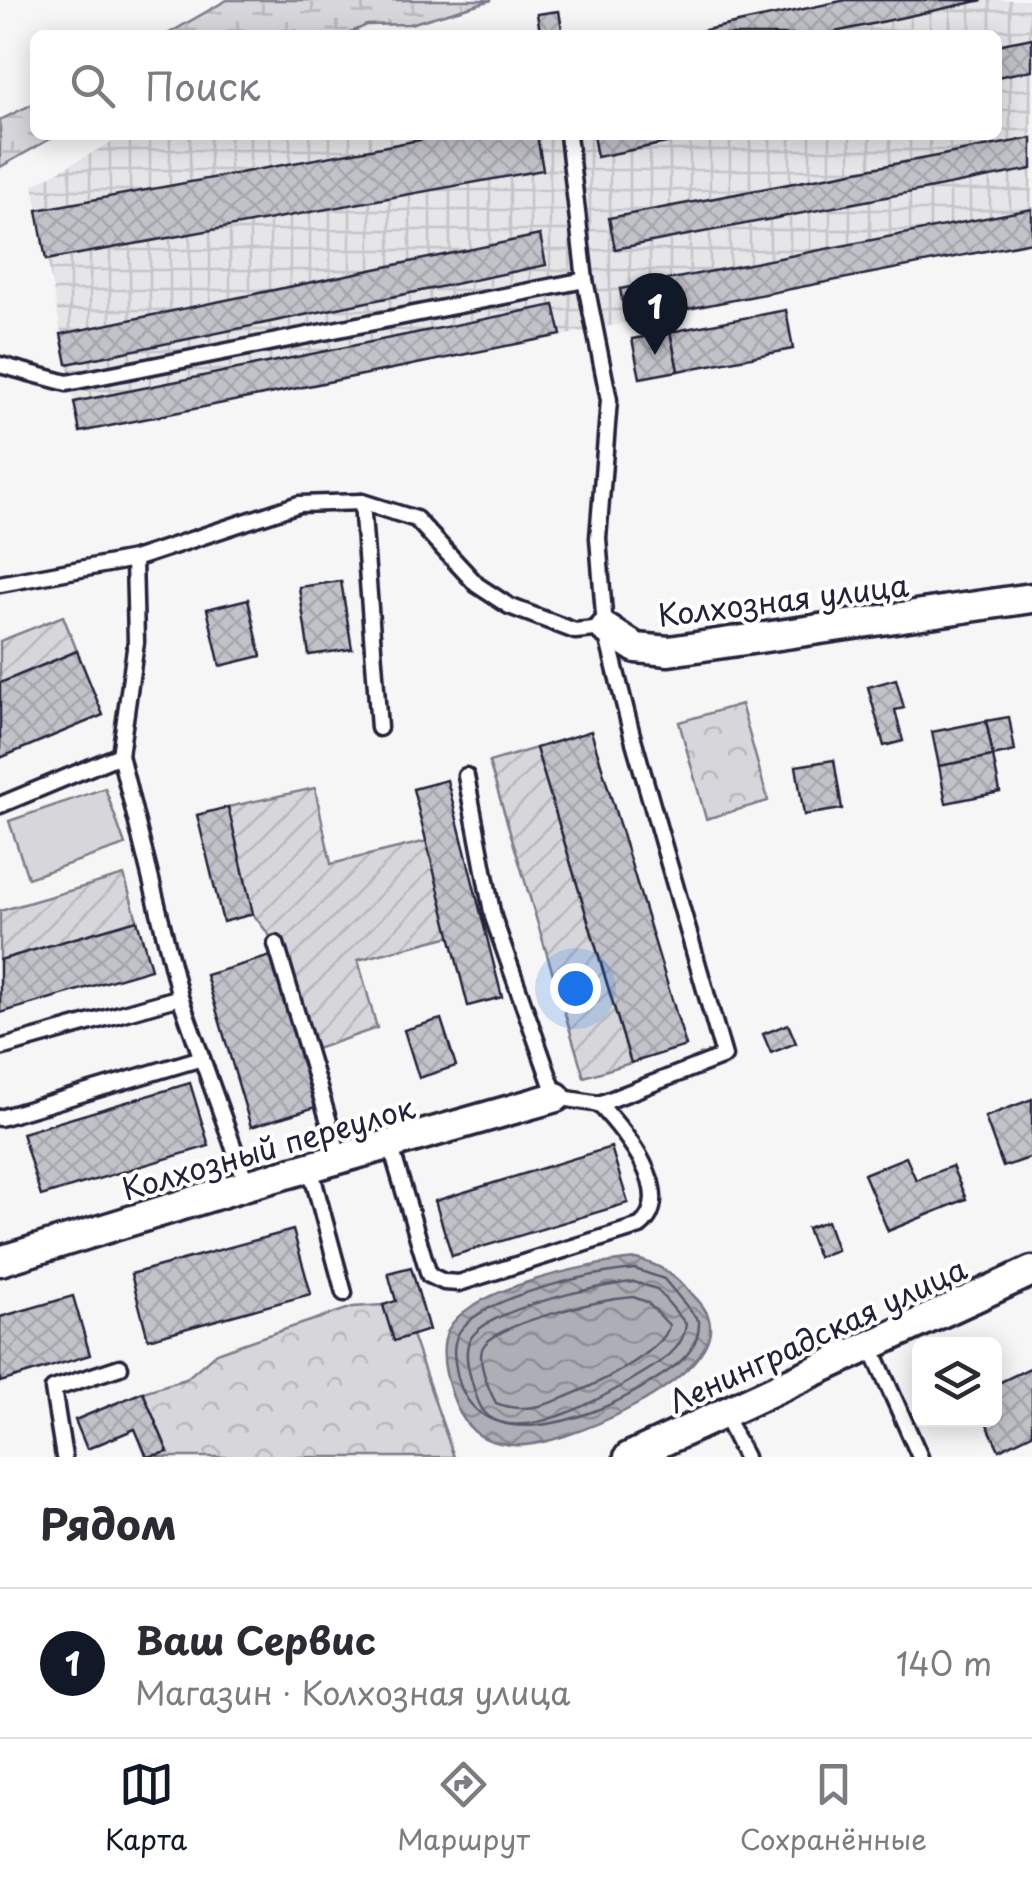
<!DOCTYPE html>
<html lang="ru">
<head>
<meta charset="utf-8">
<style>
  :root { --surface:#fff; --page:#f7f7f7; --text:#2b2b33; --muted:#7c7c81; --line:#e1e1e2; --accent:#111827 }
  body { margin:0; font-family:"Playpen Sans",sans-serif; background:var(--page); color:var(--text) }
  .controls { position:absolute; right:30px; bottom:30px; display:grid; overflow:hidden; border-radius:15px; box-shadow:0 5px 25px #0003 }
  .controls button { width:90px; height:90px; display:grid; place-items:center; padding:0; border:0; border-bottom:2px solid var(--line); background:var(--surface); color:var(--text); font:50px sans-serif }
  .you { position:absolute; left:575px; top:988px; width:35px; height:35px; margin:-25px; border:8px solid #fff; border-radius:50%; background:#1a73e8; box-shadow:0 0 0 15px #1a73e833 }
  .badge { display:grid; place-items:center; width:65px; height:65px; border-radius:50%; background:var(--accent); color:#fff; font-size:32px; font-weight:700 }
  .pin { position:absolute; translate:-50% -82px; filter:drop-shadow(0 2px 5px #0008) }
  .pin::after { content:''; position:absolute; top:52px; width:35px; height:30px; background:inherit; clip-path:polygon(0 0,100% 0,50% 100%) }
  .list { margin:0; padding:0; list-style:none }
  h2 { display:flex; justify-content:space-between; align-items:center; height:130px; margin:0; padding:0 40px; font-size:42px }
  h2 small { font-size:32px; font-weight:400; color:var(--muted) }
  .list li { display:grid; grid-template-columns:65px 1fr auto; gap:30px; align-items:center; box-sizing:border-box; height:150px; padding:0 40px; border-top:2px solid var(--line) }
  .list b { display:block; font-size:38px; white-space:nowrap }
  .list p { margin:0; font-size:32px; white-space:nowrap; color:var(--muted) }
  .list em { font-size:32px; font-style:normal; color:var(--muted) }
  .icon { flex:none; width:55px; height:55px; fill:none; stroke:currentColor; stroke-width:2; stroke-linecap:round; stroke-linejoin:round }
  .map { position:relative; flex:none; width:1032px; height:1457px; overflow:hidden }
  .search { position:absolute; background:var(--surface); box-shadow:0 5px 25px #0003; left:30px; right:30px; top:30px; height:110px; display:flex; align-items:center; gap:25px; box-sizing:border-box; padding:0 35px; border-radius:15px; color:var(--muted); font-size:38px }
  .sheet { height:280px; background:var(--surface) }
  nav { display:flex; justify-content:space-around; align-items:center; box-sizing:border-box; height:140px; border-top:2px solid var(--line); background:var(--surface); font-size:28px; color:var(--muted) }
  nav a { display:grid; justify-items:center; gap:5px }
  nav .on { color:var(--accent) }
  .map>svg:first-child { display:block }
  .industrial { fill:url(#industrial-grid) }
  .grass { fill:#d7d7db; stroke:#7c7c8b; stroke-width:2.5 }
  .forest { fill:url(#forest-crowns); stroke:#7c7c8b; stroke-width:2.5 }
  .wetland { fill:url(#wetland-marsh); stroke:#7c7c8b; stroke-width:2.5 }
  .garden { fill:url(#garden-furrows); stroke:#7c7c8b; stroke-width:2.5 }
  .water { fill:url(#water-waves); stroke:#767685; stroke-width:2.5 }
  .lines { fill:none; stroke-linecap:round; stroke-linejoin:round }
  .shore { stroke:#5a5a6d; stroke-width:2.5 }
  .building { fill:url(#building-cross-hatch); stroke:#22223b; stroke-width:2.5 }
  .service-casing { stroke:#22223b; stroke-width:21 }
  .minor-casing { stroke:#22223b; stroke-width:35 }
  .service { stroke:#fff; stroke-width:14 }
  .minor { stroke:#fff; stroke-width:28 }
  .labels { text-anchor:middle; dominant-baseline:central; stroke-width:8; stroke-linejoin:round; paint-order:stroke }
  .street-label { font-size:30px; fill:#22223b; stroke:#fff }
</style>
</head>
<body>
<div class="map">
<svg width="1032" height="1457" viewBox="0 0 1032 1457">
  <defs>
    <pattern id="industrial-grid" width="8" height="8" patternUnits="userSpaceOnUse" patternTransform="scale(2.5)"><rect width="8" height="8" fill="#e6e6e9"/><path d="M0 4h8M4 0v8" fill="none" stroke="#c5c5c9"/></pattern>
    <pattern id="forest-crowns" width="20" height="18" patternUnits="userSpaceOnUse" patternTransform="scale(2.5)"><rect width="20" height="18" fill="#d7d7db"/><path d="M2 6a3 3 0 1 1 6 0M12 15a3 3 0 1 1 6 0" fill="none" stroke="#b8b8bd"/></pattern>
    <pattern id="wetland-marsh" width="20" height="14" patternUnits="userSpaceOnUse" patternTransform="scale(2.5)"><rect width="20" height="14" fill="#d7d7db"/><path d="M1 5h8M5 5V1M11 12h8M15 12V8" fill="none" stroke="#b8b8bd"/></pattern>
    <pattern id="garden-furrows" width="10" height="10" patternUnits="userSpaceOnUse" patternTransform="scale(2.5)"><rect width="10" height="10" fill="#d7d7db"/><path d="M-1 1l2-2M0 10L10 0M9 11l2-2" fill="none" stroke="#b8b8bd"/></pattern>
    <pattern id="water-waves" width="16" height="10" patternUnits="userSpaceOnUse" patternTransform="scale(2.5)"><rect width="16" height="10" fill="#aeaeb7"/><path d="M0 5q4-4 8 0t8 0" fill="none" stroke="#8d8d96"/></pattern>
    <pattern id="building-cross-hatch" width="8" height="8" patternUnits="userSpaceOnUse" patternTransform="scale(2.5)"><rect width="8" height="8" fill="#c2c2c9"/><path d="M0 0l8 8M0 8l8-8" fill="none" stroke="#a6a6ae"/></pattern>
  </defs>
  <rect width="100%" height="100%" fill="#f6f6f7"/>
  <filter id="ink" filterUnits="userSpaceOnUse"><feTurbulence type="fractalNoise" baseFrequency=".01" numOctaves="2"/><feDisplacementMap in="SourceGraphic" scale="20" xChannelSelector="R" yChannelSelector="G"/><feConvolveMatrix kernelMatrix="1 2 1 2 8 2 1 2 1" color-interpolation-filters="sRGB"/></filter>
  <g filter="url(#ink)">
    <polygon class="industrial" points="846,0 1032,0 1032,242 80,432 33,185 125,135 997,135 997,35 682,35"/>
    <polygon class="grass" points="105,788 125,845 28,878 9,821"/>
    <g class="forest">
      <polygon points="741,704 768,801 706,819 679,722"/>
      <polygon points="383,1305 394,1340 412,1335 454,1457 156,1457 168,1451 143,1392 186,1379 216,1353 262,1337 353,1307"/>
    </g>
    <g class="wetland">
      <polygon points="227,0 492,0 410,24 367,25 345,35 166,35"/>
      <polygon points="35,103 35,135 57,135 0,167 0,120"/>
    </g>
    <g class="garden">
      <polygon points="63,616 77,651 0,683 0,641"/>
      <polygon points="536,748 631,1063 584,1077 489,762"/>
      <polygon points="315,788 331,864 427,841 451,936 358,960 377,1028 308,1052 276,944 253,914 228,807"/>
      <polygon points="124,875 137,920 0,960 0,911"/>
    </g>
    <path class="water" d="M636 1259C662 1265 674 1275 692 1294 698 1300 707 1310 709 1319 725 1378 559 1450 513 1445 479 1442 464 1428 453 1397 446 1378 439 1350 448 1330 469 1288 592 1263 636 1259Z"/>
    <g class="lines">
      <g class="shore">
        <path d="M635 1269 664 1279 699 1321C700 1355 669 1371 643 1387 586 1422 479 1457 458 1378 454 1360 450 1341 463 1327 493 1294 592 1273 635 1269Z"/>
        <path d="M634 1282 657 1289 686 1324C684 1353 652 1367 630 1381 600 1399 522 1443 488 1416 479 1408 475 1393 472 1382 468 1369 463 1350 471 1338 490 1308 600 1285 634 1282Z"/>
        <path d="M633 1297 647 1302 669 1325C666 1355 564 1402 534 1407 521 1409 508 1408 496 1403 489 1390 474 1356 485 1344 507 1320 601 1300 633 1297Z"/>
      </g>
    </g>
    <g class="building">
      <polygon points="846,0 983,0 821,35 682,35"/>
      <polygon points="559,11 563,35 513,35 540,31 537,14"/>
      <polygon points="1032,38 1032,70 997,77 997,45"/>
      <polygon points="447,135 537,135 543,170 46,260 37,210"/>
      <polygon points="593,135 706,135 597,157"/>
      <polygon points="1032,138 1032,169 615,249 609,218"/>
      <polygon points="1032,209 1032,242 626,321 620,289"/>
      <polygon points="540,235 546,265 67,364 61,334"/>
      <polygon points="554,305 561,335 80,432 74,402"/>
      <polygon points="786,310 793,349 678,371 670,332"/>
      <polygon points="670,332 678,371 640,378 632,339"/>
      <polygon points="341,581 352,649 309,655 299,587"/>
      <polygon points="248,599 261,656 220,666 207,609"/>
      <polygon points="77,651 103,715 0,758 0,683"/>
      <polygon points="896,679 904,708 895,710 903,741 884,746 868,687"/>
      <polygon points="1009,717 1015,751 993,756 986,721"/>
      <polygon points="986,721 993,756 939,766 932,732"/>
      <polygon points="591,731 686,1046 631,1063 536,748"/>
      <polygon points="993,756 1000,792 946,803 939,766"/>
      <polygon points="834,760 842,809 804,815 796,766"/>
      <polygon points="447,780 502,997 468,1006 413,789"/>
      <polygon points="228,807 253,914 223,922 197,815"/>
      <polygon points="137,920 151,969 0,1013 0,960"/>
      <polygon points="271,956 316,1107 251,1127 206,975"/>
      <polygon points="441,1019 456,1066 419,1078 404,1030"/>
      <polygon points="788,1024 796,1043 771,1053 763,1034"/>
      <polygon points="190,1083 209,1146 41,1196 22,1133"/>
      <polygon points="1032,1099 1032,1157 1003,1167 985,1117"/>
      <polygon points="611,1147 628,1203 452,1256 435,1201"/>
      <polygon points="906,1157 916,1180 952,1166 966,1199 888,1231 864,1174"/>
      <polygon points="827,1221 837,1250 818,1257 807,1228"/>
      <polygon points="293,1230 311,1294 148,1339 131,1274"/>
      <polygon points="411,1267 429,1330 394,1341 383,1305 396,1301 388,1273"/>
      <polygon points="73,1296 90,1355 0,1382 0,1317"/>
      <polygon points="1032,1367 1032,1434 999,1450 985,1420 994,1420 994,1385"/>
      <polygon points="143,1392 168,1452 147,1457 135,1429 87,1449 75,1420"/>
    </g>
    <g class="lines">
      <g class="service-casing">
        <g id="service">
          <polyline points="0,365 67,383 585,280"/>
          <polyline points="362,502 379,728"/>
          <polyline points="0,584 134,559 299,504 362,502 416,519 477,585 509,606 575,631 605,628"/>
          <polyline points="120,755 136,642 134,559"/>
          <polyline points="466,776 493,917 556,1097 599,1104 724,1056 632,735 605,628 598,538 609,400 585,280 568,135"/>
          <polyline points="0,805 120,755 180,997 247,1185"/>
          <polyline points="276,944 340,1159"/>
          <polyline points="0,1048 180,997"/>
          <polyline points="0,1118 202,1058"/>
          <path d="M390 1144 429 1275 444 1282 459 1283 640 1226C678 1194 623 1130 599 1104"/>
          <polyline points="310,1167 344,1293"/>
          <polyline points="871,1347 920,1457"/>
          <polyline points="723,1412 745,1457"/>
          <polyline points="64,1457 53,1389 120,1367"/>
        </g>
      </g>
      <g class="minor-casing">
        <g id="minor">
          <polyline points="605,628 636,648 669,651 1032,598"/>
          <polyline points="0,1261 247,1185 556,1097"/>
          <polyline points="629,1457 1032,1271"/>
        </g>
      </g>
      <use href="#service" class="service"/>
      <use href="#minor" class="minor"/>
    </g>
  </g>
  <g class="labels">
    <g class="street-label">
      <text transform="translate(783 599) rotate(-7)">Колхозная улица</text>
      <text transform="translate(268 1147) rotate(-16)">Колхозный переулок</text>
      <text transform="translate(817 1334) rotate(-25)">Ленинградская улица</text>
    </g>
  </g>
</svg>
<div class="controls">
<button><svg class="icon" aria-label="layers" viewBox="0 0 24 24"><path d="M12 4l9 5-9 5-9-5zM3 14l9 5 9-5"/></svg></button>
</div>
<div class="you"></div>
<div class="pin badge" style="left:655px;top:355px">1</div>
<div class="search"><svg class="icon" aria-label="search" viewBox="0 0 24 24"><circle cx="10" cy="10" r="6"/><path d="M15 15l6 6"/></svg>Поиск</div>
</div>
<section class="sheet">
<h2>Рядом<small></small></h2>
<ul class="list">
<li><span class="badge">1</span><div><b>Ваш Сервис</b><p>Магазин · Колхозная улица</p></div><em>140 m</em></li>
</ul>
</section>
<nav>
<a class="on"><svg class="icon" aria-label="map" viewBox="0 0 24 24"><path d="M3 6l6-2 6 2 6-2v14l-6 2-6-2-6 2zM9 4v14M15 6v14"/></svg>Карта</a>
<a><svg class="icon" aria-label="directions" viewBox="0 0 24 24"><path d="M12 3l9 9-9 9-9-9zM9 14v-3h6M13 9l2 2-2 2"/></svg>Маршрут</a>
<a><svg class="icon" aria-label="saved" viewBox="0 0 24 24"><path d="M7 4h10v16l-5-4-5 4z"/></svg>Сохранённые</a>
</nav>
</body>
</html>
